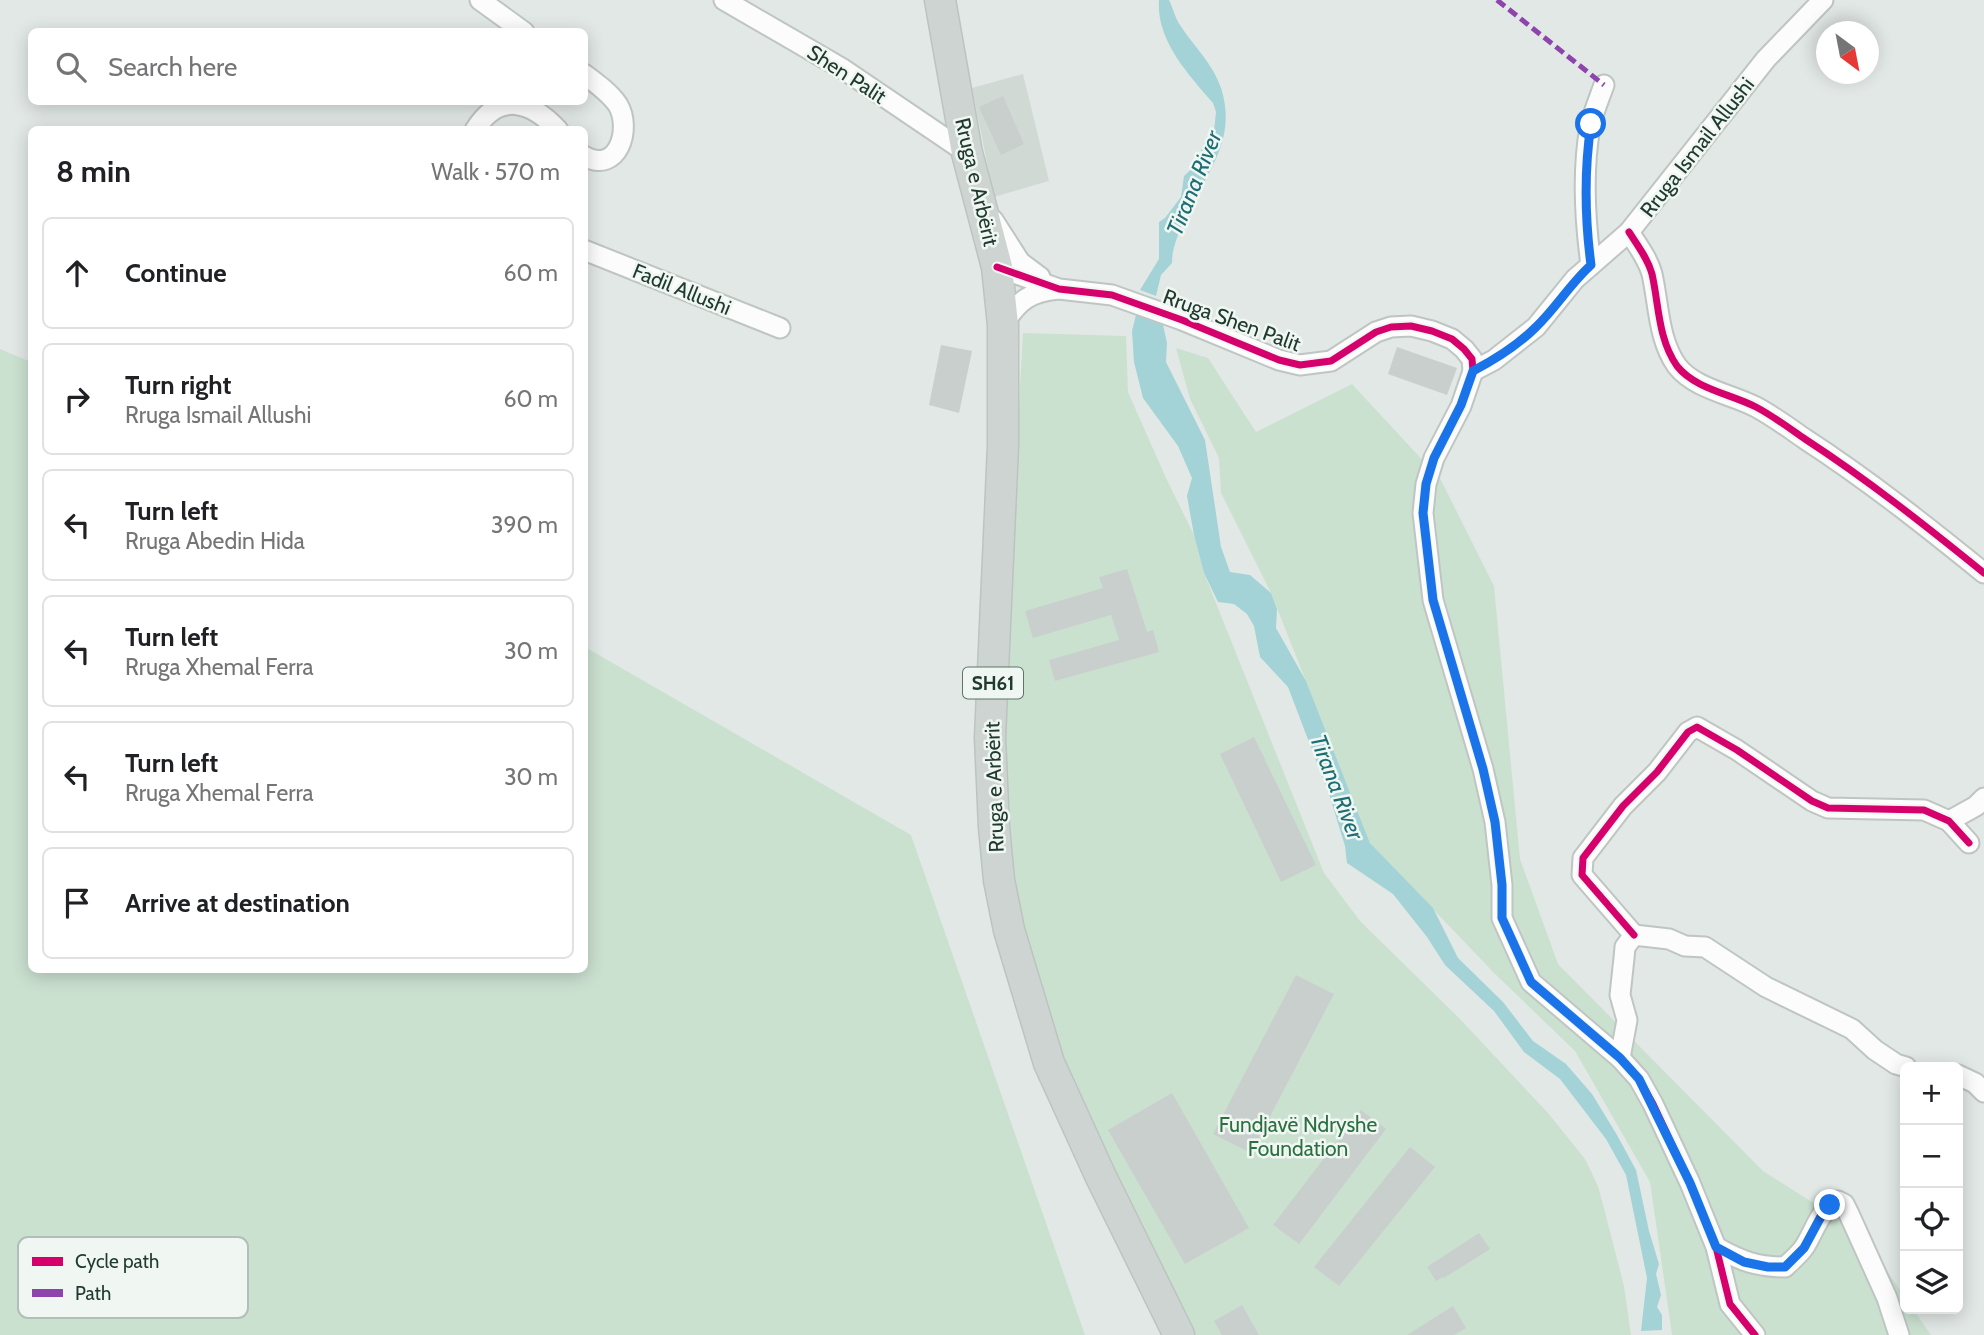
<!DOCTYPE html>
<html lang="en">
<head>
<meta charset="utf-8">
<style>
  :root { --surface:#fff; --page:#f6f6f6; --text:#202124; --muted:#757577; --line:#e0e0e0 }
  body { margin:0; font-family:Cabin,sans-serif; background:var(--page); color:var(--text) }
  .controls { position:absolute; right:21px; bottom:21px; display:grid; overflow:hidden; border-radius:10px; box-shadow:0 4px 18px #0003 }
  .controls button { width:63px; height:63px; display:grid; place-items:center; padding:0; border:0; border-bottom:2px solid var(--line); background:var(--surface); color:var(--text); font:35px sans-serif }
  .compass { position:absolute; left:1816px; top:21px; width:63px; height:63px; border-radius:50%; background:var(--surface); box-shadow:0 4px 18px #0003; rotate:148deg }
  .stop { position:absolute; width:21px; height:21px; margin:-16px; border:5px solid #1a73e8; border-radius:50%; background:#fff }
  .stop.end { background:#1a73e8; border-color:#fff; box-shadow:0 2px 7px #0008 }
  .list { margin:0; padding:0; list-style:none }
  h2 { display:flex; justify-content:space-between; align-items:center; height:91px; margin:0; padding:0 28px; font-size:30px }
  h2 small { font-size:23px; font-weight:400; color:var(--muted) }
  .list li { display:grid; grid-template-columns:46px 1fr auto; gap:21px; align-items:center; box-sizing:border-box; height:112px; margin:0 14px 14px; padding:0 14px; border:2px solid var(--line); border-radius:10px }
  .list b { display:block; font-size:26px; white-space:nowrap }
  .list p { margin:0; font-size:23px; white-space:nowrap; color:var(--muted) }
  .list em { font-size:23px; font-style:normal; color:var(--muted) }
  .icon { flex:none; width:38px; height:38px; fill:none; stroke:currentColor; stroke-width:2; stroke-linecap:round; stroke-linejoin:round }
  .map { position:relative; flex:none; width:1984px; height:1335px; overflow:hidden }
  .search { position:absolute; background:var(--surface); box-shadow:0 4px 18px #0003; left:28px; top:28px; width:560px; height:77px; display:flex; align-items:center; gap:18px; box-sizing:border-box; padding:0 24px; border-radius:10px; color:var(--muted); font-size:26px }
  .panel { position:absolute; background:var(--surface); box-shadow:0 4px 18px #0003; left:28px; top:126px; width:560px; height:847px; border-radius:10px }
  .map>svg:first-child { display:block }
  .built { fill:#d0d9d4 }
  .green { fill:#cbe1d0 }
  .water { fill:#a3d3d6 }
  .building { fill:#c9cfcc }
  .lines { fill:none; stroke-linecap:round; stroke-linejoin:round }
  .street-casing { stroke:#bfc5c2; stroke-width:23 }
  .primary-casing { stroke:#bcc4c1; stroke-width:33 }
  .street { stroke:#fbfcfb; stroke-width:19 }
  .primary { stroke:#cdd4d1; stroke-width:30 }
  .quiet { stroke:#8e44ad; stroke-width:5; stroke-dasharray:10 5; stroke-linecap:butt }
  .cycleway-casing { stroke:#f0f7f3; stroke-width:11 }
  .cycleway { stroke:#d6006c; stroke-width:7 }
  .route { stroke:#1a73e8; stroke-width:9 }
  .labels { text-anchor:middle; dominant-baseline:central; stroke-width:5; stroke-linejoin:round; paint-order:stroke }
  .shield { fill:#f0f7f3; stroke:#5f736b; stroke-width:2 }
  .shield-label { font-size:19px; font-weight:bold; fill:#213a31 }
  .street-label { font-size:21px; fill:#213a31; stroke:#f0f7f3 }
  .park-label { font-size:21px; fill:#2c7041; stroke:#f0f7f3 }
  .water-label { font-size:23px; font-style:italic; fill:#1c6d74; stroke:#f0f7f3 }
  .key { fill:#f0f7f3; stroke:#b2beb9; stroke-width:2 }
  .key-label { font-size:19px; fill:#213a31 }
</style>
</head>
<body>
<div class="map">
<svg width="1984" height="1335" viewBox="0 0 1984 1335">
  <rect width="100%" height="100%" fill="#e2e8e5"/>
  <polygon class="built" points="1023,74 1049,181 994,197 972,88"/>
  <g class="green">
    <polygon points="1023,333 1126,336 1128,392 1166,478 1194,535 1204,573 1324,873 1360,921 1459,1018 1548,1113 1585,1159 1598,1186 1606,1216 1624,1286 1631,1335 1174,1335 1052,1061 1010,909 999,756"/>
    <polygon points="1176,348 1208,358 1256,432 1352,384 1441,480 1494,586 1520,859 1558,964 1763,1171 1861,1233 1905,1297 1905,1309 1913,1309 1931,1335 1672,1335 1650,1182 1575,1051 1494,973 1370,843 1271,593 1221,493 1219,458 1190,399"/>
    <polygon points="0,349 31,362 32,970 584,970 585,647 911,835 1085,1335 0,1335"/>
  </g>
  <g class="water">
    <path d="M1159 0H1169C1173 8 1175 18 1180 25 1193 45 1213 64 1221 88 1240 147 1197 182 1179 232 1175 244 1172 251 1172 263L1161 275 1156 296 1140 290 1159 259V222L1165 218 1181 197 1184 176 1196 165 1204 143 1214 131 1216 112 1213 103C1188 74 1156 40 1159 0Z"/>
    <polygon points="1136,315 1163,325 1167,343 1166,362 1205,440 1221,547 1230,572 1250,575 1271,593 1277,609 1276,628 1306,681 1370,843 1433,908 1458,958 1503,1002 1533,1041 1566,1064 1592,1094 1617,1135 1636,1170 1649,1231 1659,1264 1656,1274 1661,1295 1657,1307 1662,1315 1662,1330 1641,1331 1647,1278 1626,1175 1606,1139 1560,1079 1524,1052 1494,1011 1445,965 1427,937 1393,894 1347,863 1345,846 1330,797 1288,687 1260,657 1254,626 1247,614 1234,604 1218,602 1204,573 1194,535 1187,496 1192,478 1178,446 1143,398 1134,362 1132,331"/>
  </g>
  <g class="building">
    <polygon points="1003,96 1024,144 1001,155 979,107"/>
    <polygon points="941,345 972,351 959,413 929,405"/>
    <polygon points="1397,347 1457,368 1447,395 1388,374"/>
    <polygon points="1127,569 1147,632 1153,630 1159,652 1055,681 1049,660 1119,640 1111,615 1033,638 1025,611 1103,588 1099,577"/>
    <polygon points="1254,737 1316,865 1281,882 1220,754"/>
    <polygon points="1296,975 1334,994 1251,1153 1213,1134"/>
    <polygon points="1172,1093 1249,1228 1185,1264 1108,1130"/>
    <polygon points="1361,1110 1386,1129 1299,1244 1273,1225"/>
    <polygon points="1410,1147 1435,1167 1339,1286 1314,1267"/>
    <polygon points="1479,1233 1490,1249 1444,1278 1443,1277 1436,1281 1427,1267"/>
    <polygon points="1242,1305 1259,1335 1222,1335 1214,1321"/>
    <polygon points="1453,1306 1466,1328 1454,1335 1407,1335"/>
  </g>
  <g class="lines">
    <g class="street-casing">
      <g id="street">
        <polyline points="480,0 524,32"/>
        <polyline points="724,0 843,69 967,153"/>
        <path d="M584 74C596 83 610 93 618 105 632 129 618 175 584 156"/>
        <path d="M475 130C499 91 531 101 558 130"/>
        <polyline points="993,220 1020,262 1040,277"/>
        <path d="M1629 232C1638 246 1648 259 1652 274 1659 305 1658 339 1677 366 1695 389 1731 394 1756 407 1773 416 1789 428 1805 439 1868 480 1926 526 1984 573"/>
        <polyline points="584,250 780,328"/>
        <path d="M1591 265C1585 221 1582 172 1590 127 1593 113 1599 99 1604 85"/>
        <polyline points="997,267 1059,289 1112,295 1182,320 1279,360 1300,365 1331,361 1376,332 1391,327 1411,326 1432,331 1452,339 1464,349 1472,359 1473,371 1461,406 1434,458 1426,484 1423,513 1433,600 1483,769 1495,822 1502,885 1502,918 1531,982 1620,1058 1639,1079 1653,1104 1690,1183 1716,1247 1730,1304 1755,1335"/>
        <path d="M1003 325C1018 301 1029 292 1058 289"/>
        <polyline points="1473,371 1494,360 1536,327 1575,279 1629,232 1766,59 1823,0"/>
        <polyline points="1949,821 1976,806 1984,798"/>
        <polyline points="1634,935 1582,875 1583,858 1623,806 1657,772 1688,732 1697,727 1737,750 1812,801 1828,808 1924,810 1949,821 1969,843"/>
        <polyline points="1620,1058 1627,1020 1620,995 1624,958 1625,947 1634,935 1669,939 1685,946 1705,947 1766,987 1852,1029 1875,1050 1896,1064 1906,1067"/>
        <polyline points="1958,1075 1975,1083 1984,1092"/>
        <path d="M1716 1247C1741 1261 1757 1267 1785 1267 1792 1260 1800 1254 1805 1246 1815 1230 1820 1209 1838 1201L1844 1204 1849 1214 1887 1298 1899 1335"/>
      </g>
    </g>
    <g class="primary-casing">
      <polyline id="primary" points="940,0 967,153 997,267 1003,325 1003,446 990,738 994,827 999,880 1009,930 1049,1063 1101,1177 1179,1335"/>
    </g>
    <use href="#street" class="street"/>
    <use href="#primary" class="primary"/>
    <polyline class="quiet" points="1497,0 1604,85"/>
    <g class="cycleway-casing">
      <g id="cycleway">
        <path d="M1629 232C1638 246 1648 259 1652 274 1659 305 1658 339 1677 366 1695 389 1731 394 1756 407 1773 416 1789 428 1805 439 1868 480 1926 526 1984 573"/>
        <polyline points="997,267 1059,289 1112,295 1182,320 1279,360 1300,365 1331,361 1376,332 1391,327 1411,326 1432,331 1452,339 1464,349 1472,359 1473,371 1461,406 1434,458 1426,484 1423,513 1433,600 1483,769 1495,822 1502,885 1502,918 1531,982 1620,1058 1639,1079 1653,1104 1690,1183 1716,1247 1730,1304 1755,1335"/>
        <polyline points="1634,935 1582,875 1583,858 1623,806 1657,772 1688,732 1697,727 1737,750 1812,801 1828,808 1924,810 1949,821 1969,843"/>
      </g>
    </g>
    <use href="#cycleway" class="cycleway"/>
  </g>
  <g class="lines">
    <path class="route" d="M1591 124C1584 171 1585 219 1591 265 1570 284 1556 308 1536 327 1518 345 1496 359 1473 371L1461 405 1434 458 1426 484 1423 513 1433 600 1483 769 1495 822 1502 885V918L1531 982 1620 1058 1639 1079 1690 1183 1716 1247 1744 1262 1768 1267H1785L1804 1248 1824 1211 1830 1205"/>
  </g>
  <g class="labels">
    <rect class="shield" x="963" y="667.5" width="60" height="31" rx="5"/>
    <g class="shield-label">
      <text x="993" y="683">SH61</text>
    </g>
    <g class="street-label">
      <text transform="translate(847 74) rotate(33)">Shen Palit</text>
      <text transform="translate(1697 147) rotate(-52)">Rruga Ismail Allushi</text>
      <text transform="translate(977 182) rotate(77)">Rruga e Arbërit</text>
      <text transform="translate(682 289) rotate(22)">Fadil Allushi</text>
      <text transform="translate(1232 320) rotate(20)">Rruga Shen Palit</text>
      <text transform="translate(994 787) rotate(-92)">Rruga e Arbërit</text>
    </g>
    <g class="park-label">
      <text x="1298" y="1124">Fundjavë Ndryshe<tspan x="1298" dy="24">Foundation</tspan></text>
    </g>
    <g class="water-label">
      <text transform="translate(1194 183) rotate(-68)">Tirana River</text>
      <text transform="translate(1337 787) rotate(69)">Tirana River</text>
    </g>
  </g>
  <rect x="18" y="1237" width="230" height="81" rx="10" class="key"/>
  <rect x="32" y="1257" width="31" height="9" fill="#d6006c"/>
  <rect x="32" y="1289" width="31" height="8" fill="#8e44ad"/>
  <g class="key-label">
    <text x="75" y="1268">Cycle path</text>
    <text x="75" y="1300">Path</text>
  </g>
</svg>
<div class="controls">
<button>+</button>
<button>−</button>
<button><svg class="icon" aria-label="locate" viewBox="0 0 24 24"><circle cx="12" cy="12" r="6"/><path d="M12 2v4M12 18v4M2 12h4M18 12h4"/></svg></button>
<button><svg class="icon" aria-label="layers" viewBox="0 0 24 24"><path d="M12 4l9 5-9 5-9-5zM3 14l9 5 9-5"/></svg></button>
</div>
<svg class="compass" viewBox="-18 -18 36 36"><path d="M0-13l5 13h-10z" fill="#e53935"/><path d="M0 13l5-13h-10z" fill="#757577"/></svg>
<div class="stop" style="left:1591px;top:124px"></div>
<div class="stop end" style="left:1830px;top:1205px"></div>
<div class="search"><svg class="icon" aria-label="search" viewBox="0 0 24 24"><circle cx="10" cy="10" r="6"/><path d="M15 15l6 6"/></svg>Search here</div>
<section class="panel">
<h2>8 min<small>Walk · 570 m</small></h2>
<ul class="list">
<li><svg class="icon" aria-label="ahead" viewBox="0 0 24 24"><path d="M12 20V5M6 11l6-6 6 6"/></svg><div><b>Continue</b></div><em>60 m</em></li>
<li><svg class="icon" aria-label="right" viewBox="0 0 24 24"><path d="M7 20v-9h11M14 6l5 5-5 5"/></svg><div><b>Turn right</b><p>Rruga Ismail Allushi</p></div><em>60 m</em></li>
<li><svg class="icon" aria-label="left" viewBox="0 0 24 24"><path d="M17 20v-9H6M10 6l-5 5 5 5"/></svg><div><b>Turn left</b><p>Rruga Abedin Hida</p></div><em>390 m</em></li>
<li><svg class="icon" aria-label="left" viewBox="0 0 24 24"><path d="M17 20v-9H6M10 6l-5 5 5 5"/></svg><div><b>Turn left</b><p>Rruga Xhemal Ferra</p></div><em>30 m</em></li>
<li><svg class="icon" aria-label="left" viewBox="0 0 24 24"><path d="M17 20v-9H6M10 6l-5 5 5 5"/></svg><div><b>Turn left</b><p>Rruga Xhemal Ferra</p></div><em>30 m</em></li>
<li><svg class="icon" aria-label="arrive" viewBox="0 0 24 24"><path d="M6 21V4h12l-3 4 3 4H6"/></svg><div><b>Arrive at destination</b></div></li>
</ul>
</section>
</div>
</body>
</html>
